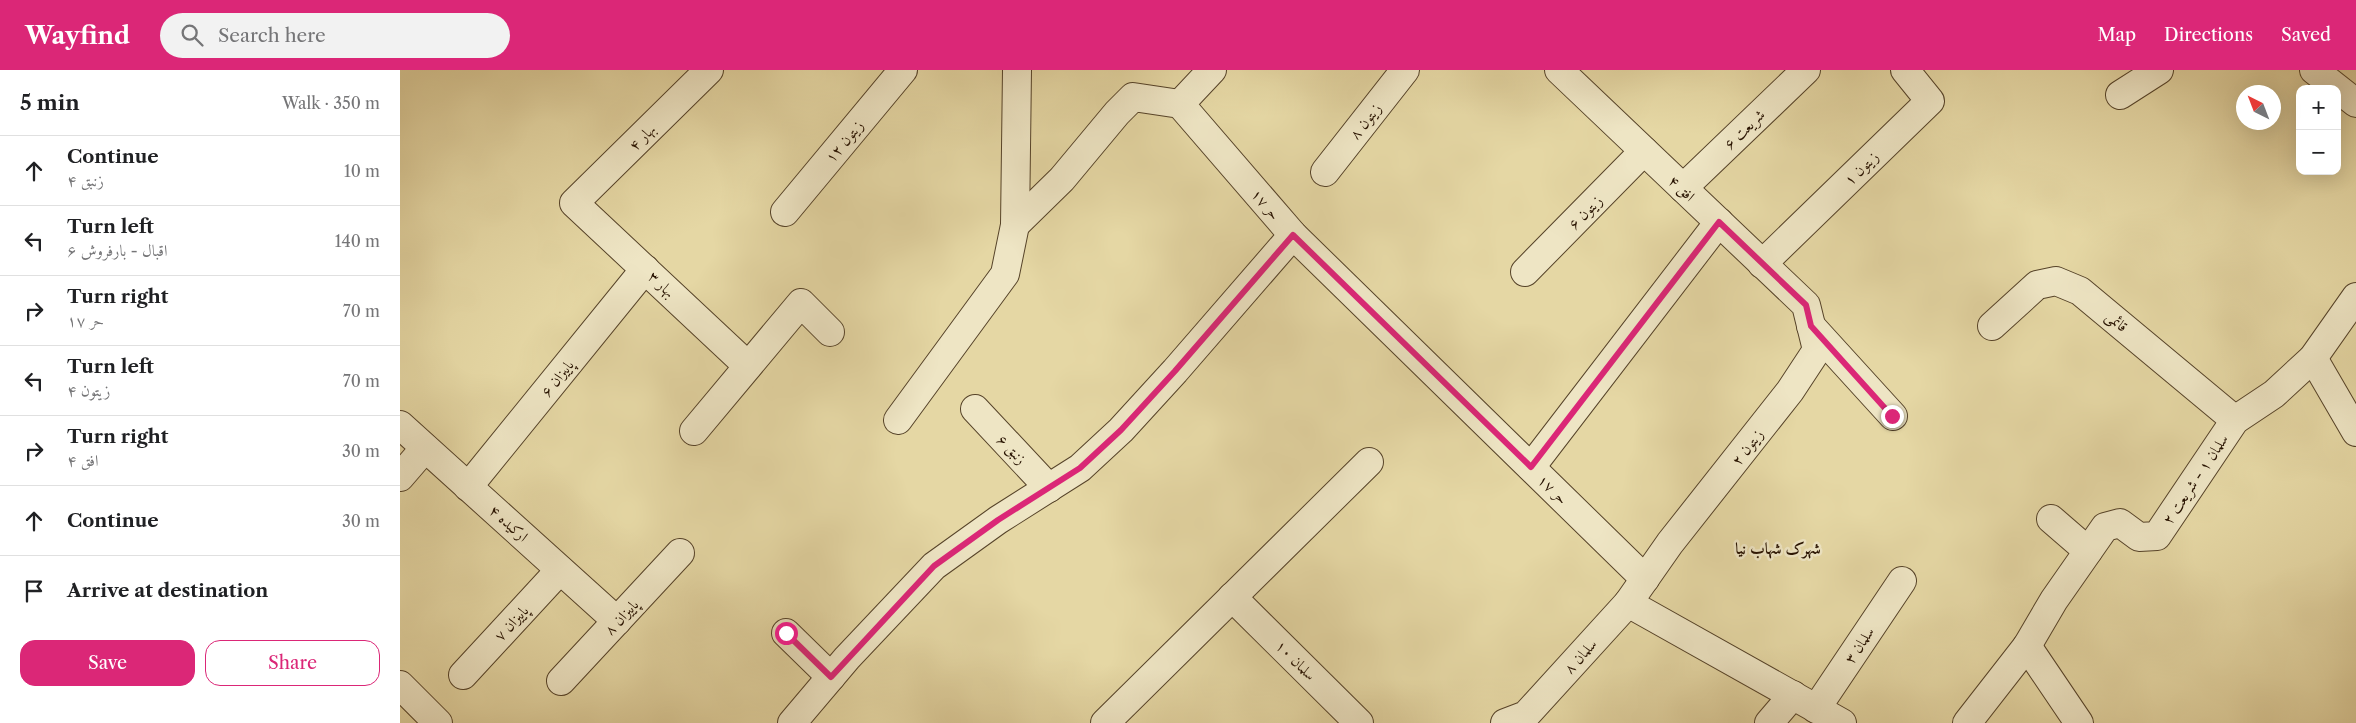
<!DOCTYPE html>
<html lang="en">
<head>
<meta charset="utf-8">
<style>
  :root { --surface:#fff; --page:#f2f2f2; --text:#202124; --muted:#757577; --line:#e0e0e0; --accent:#db2777 }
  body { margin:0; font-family:"Libre Caslon Text",Amiri,serif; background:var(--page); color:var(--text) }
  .controls { position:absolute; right:15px; top:15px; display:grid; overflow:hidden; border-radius:10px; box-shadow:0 5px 20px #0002 }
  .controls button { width:45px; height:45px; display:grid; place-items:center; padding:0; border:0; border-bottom:1px solid var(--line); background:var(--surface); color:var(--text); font:25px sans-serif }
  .compass { position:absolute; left:1836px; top:15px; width:45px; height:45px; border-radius:50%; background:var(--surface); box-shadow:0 5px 20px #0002; rotate:318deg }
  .stop { position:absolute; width:15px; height:15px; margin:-11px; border:4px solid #db2777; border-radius:50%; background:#fff }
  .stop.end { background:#db2777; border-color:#fff; box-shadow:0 1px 5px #0008 }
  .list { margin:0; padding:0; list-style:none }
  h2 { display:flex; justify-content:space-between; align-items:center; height:65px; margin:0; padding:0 20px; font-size:21px }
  h2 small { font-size:16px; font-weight:400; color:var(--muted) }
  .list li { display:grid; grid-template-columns:32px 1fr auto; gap:15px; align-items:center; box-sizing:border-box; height:70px; padding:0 20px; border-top:1px solid var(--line) }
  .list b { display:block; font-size:19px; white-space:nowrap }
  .list p { margin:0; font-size:16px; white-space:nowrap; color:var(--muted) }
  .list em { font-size:16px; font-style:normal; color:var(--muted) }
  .actions { display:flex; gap:10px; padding:15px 20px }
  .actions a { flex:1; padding:11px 0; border:1px solid var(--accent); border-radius:15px; text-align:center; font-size:18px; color:var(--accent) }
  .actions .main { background:var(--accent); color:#fff }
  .icon { flex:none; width:28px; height:28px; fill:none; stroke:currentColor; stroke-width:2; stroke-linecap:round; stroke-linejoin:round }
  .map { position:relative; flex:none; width:1956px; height:653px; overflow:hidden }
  header { display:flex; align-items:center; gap:30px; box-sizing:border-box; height:70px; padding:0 25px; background:var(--accent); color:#fff }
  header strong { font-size:24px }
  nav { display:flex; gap:28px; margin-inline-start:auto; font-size:18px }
  .search { width:350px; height:45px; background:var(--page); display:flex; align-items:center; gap:12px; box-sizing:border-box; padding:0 18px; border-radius:28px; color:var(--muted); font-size:19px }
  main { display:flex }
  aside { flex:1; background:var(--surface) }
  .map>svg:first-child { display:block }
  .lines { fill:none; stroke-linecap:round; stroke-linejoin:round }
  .street-casing { stroke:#564329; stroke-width:30 }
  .street { stroke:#eee5c4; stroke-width:28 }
  .route { stroke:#db2777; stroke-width:6 }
  .labels { text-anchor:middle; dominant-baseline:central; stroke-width:5; stroke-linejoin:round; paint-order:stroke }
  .street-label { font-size:15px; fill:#271200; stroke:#eee5c4 }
  .neighbourhood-label { font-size:16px; font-weight:bold; fill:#271200; stroke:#eee5c4 }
</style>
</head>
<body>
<header>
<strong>Wayfind</strong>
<div class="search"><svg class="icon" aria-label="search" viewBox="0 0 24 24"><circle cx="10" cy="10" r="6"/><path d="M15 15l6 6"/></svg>Search here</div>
<nav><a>Map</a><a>Directions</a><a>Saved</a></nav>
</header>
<main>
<aside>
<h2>5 min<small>Walk · 350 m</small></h2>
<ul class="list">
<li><svg class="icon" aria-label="ahead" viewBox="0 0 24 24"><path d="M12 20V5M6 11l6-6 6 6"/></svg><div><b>Continue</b><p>زنبق ۴</p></div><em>10 m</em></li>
<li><svg class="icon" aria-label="left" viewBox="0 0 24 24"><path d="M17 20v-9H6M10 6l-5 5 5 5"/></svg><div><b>Turn left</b><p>اقبال - بارفروش ۶</p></div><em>140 m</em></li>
<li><svg class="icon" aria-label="right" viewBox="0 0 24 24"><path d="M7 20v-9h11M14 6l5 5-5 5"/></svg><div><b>Turn right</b><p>حر ۱۷</p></div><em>70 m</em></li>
<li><svg class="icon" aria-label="left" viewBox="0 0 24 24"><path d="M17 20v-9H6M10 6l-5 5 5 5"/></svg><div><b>Turn left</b><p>زیتون ۴</p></div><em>70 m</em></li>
<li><svg class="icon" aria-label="right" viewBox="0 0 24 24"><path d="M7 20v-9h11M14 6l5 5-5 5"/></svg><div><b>Turn right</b><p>افق ۴</p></div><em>30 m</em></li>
<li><svg class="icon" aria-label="ahead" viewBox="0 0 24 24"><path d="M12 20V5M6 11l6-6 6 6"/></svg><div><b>Continue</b></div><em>30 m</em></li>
<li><svg class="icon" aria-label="arrive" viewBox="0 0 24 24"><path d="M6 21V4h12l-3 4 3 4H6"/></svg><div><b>Arrive at destination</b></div></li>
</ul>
<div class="actions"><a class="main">Save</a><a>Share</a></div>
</aside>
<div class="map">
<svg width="1956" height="653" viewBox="0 0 1956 653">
  <rect width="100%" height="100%" fill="#e5d7a4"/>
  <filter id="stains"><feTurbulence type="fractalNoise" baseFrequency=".004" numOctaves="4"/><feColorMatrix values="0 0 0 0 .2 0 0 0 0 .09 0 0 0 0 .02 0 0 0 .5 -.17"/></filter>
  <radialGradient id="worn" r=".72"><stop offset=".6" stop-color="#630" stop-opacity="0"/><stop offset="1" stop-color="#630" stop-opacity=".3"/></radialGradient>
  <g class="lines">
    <g class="street-casing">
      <g id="street">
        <polyline points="309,0 174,133 348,296"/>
        <polyline points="1914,0 1956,33"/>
        <polyline points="1720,25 1759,0"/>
        <polyline points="780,34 812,0"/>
        <polyline points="925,102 1005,0"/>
        <polyline points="1283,118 1406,0"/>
        <polyline points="385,142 503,0"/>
        <polyline points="615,155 662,109 717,43 733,27 780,34 893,165 1245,509"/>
        <polyline points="1362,194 1530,31 1505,0"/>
        <polyline points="1125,202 1244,81"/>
        <polyline points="1411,256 1493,346"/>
        <polyline points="1592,256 1637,215 1656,211 1680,221 1835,350"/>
        <polyline points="1913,288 1956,362"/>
        <polyline points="575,339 649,418"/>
        <polyline points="498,350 605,204 615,155 617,0"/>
        <polyline points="0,355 217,551"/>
        <polyline points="294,361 401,233 430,262"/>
        <polyline points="1131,397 1319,152"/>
        <polyline points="0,407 25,378"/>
        <polyline points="68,417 245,199"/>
        <polyline points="1651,449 1688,481"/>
        <polyline points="832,527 959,653"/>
        <polyline points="1228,533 1442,653"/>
        <polyline points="386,563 431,607"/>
        <polyline points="1627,576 1679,653"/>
        <polyline points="63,605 160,500"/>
        <polyline points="161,611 280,483"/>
        <polyline points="0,615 38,653"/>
        <polyline points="1416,639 1502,511"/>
        <polyline points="392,653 447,588 534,496 598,450 680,398 721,360 775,301 893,165"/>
        <polyline points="705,653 969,392"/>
        <polyline points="1105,653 1126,645 1228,533 1270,473 1390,321 1417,280 1406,235 1159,0"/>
        <polyline points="1369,653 1393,625"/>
        <polyline points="1567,653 1627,576 1654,530 1705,457 1720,453 1739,467 1757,466 1835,350 1874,324 1913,288 1956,227"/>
      </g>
    </g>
    <use href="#street" class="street"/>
  </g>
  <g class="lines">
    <polyline class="route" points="386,563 431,607 534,496 598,450 680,398 721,360 775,301 893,165 1131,397 1319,152 1406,235 1411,256 1492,346"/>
  </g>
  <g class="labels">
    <g class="street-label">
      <text transform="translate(965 51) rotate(-52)">زیتون ۸</text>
      <text transform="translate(1344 59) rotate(-44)">شریعت ۶</text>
      <text transform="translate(242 67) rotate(-45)">بهار ۴</text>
      <text transform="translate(444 71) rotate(-50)">زیتون ۱۲</text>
      <text transform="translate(1461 98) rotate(-44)">زیتون ۱</text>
      <text transform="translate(1282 118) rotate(44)">افق ۴</text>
      <text transform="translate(866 134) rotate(49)">حر ۱۷</text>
      <text transform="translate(1185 142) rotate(-45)">زیتون ۶</text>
      <text transform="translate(262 214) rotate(44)">بهار ۳</text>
      <text transform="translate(1717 251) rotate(40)">قائمی</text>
      <text transform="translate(157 308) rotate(-51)">پاییزان ۶</text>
      <text transform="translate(1347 377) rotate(-52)">زیتون ۲</text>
      <text transform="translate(612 379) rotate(46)">زنبق ۶</text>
      <text transform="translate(1795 409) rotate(-56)">سلمان ۱ - شریعت ۲</text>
      <text transform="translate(1153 419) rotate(44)">حر ۱۷</text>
      <text transform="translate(109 453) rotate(42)">ارکیده ۴</text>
      <text transform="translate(221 547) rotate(-47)">پاییزان ۸</text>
      <text transform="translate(111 553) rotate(-47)">پاییزان ۷</text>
      <text transform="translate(1459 575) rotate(-56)">سلمان ۳</text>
      <text transform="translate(1180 586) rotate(-48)">سلمان ۸</text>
      <text transform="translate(896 590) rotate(45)">سلمان ۱۰</text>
    </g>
    <g class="neighbourhood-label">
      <text x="1378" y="478">شهرک شهاب نیا</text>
    </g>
  </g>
  <rect width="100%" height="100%" filter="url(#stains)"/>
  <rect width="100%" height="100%" fill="url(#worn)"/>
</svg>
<div class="controls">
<button>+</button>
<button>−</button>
</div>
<svg class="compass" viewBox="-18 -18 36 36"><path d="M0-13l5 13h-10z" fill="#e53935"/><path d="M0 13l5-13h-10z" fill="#757577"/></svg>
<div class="stop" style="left:386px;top:563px"></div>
<div class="stop end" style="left:1492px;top:346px"></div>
</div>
</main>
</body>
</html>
